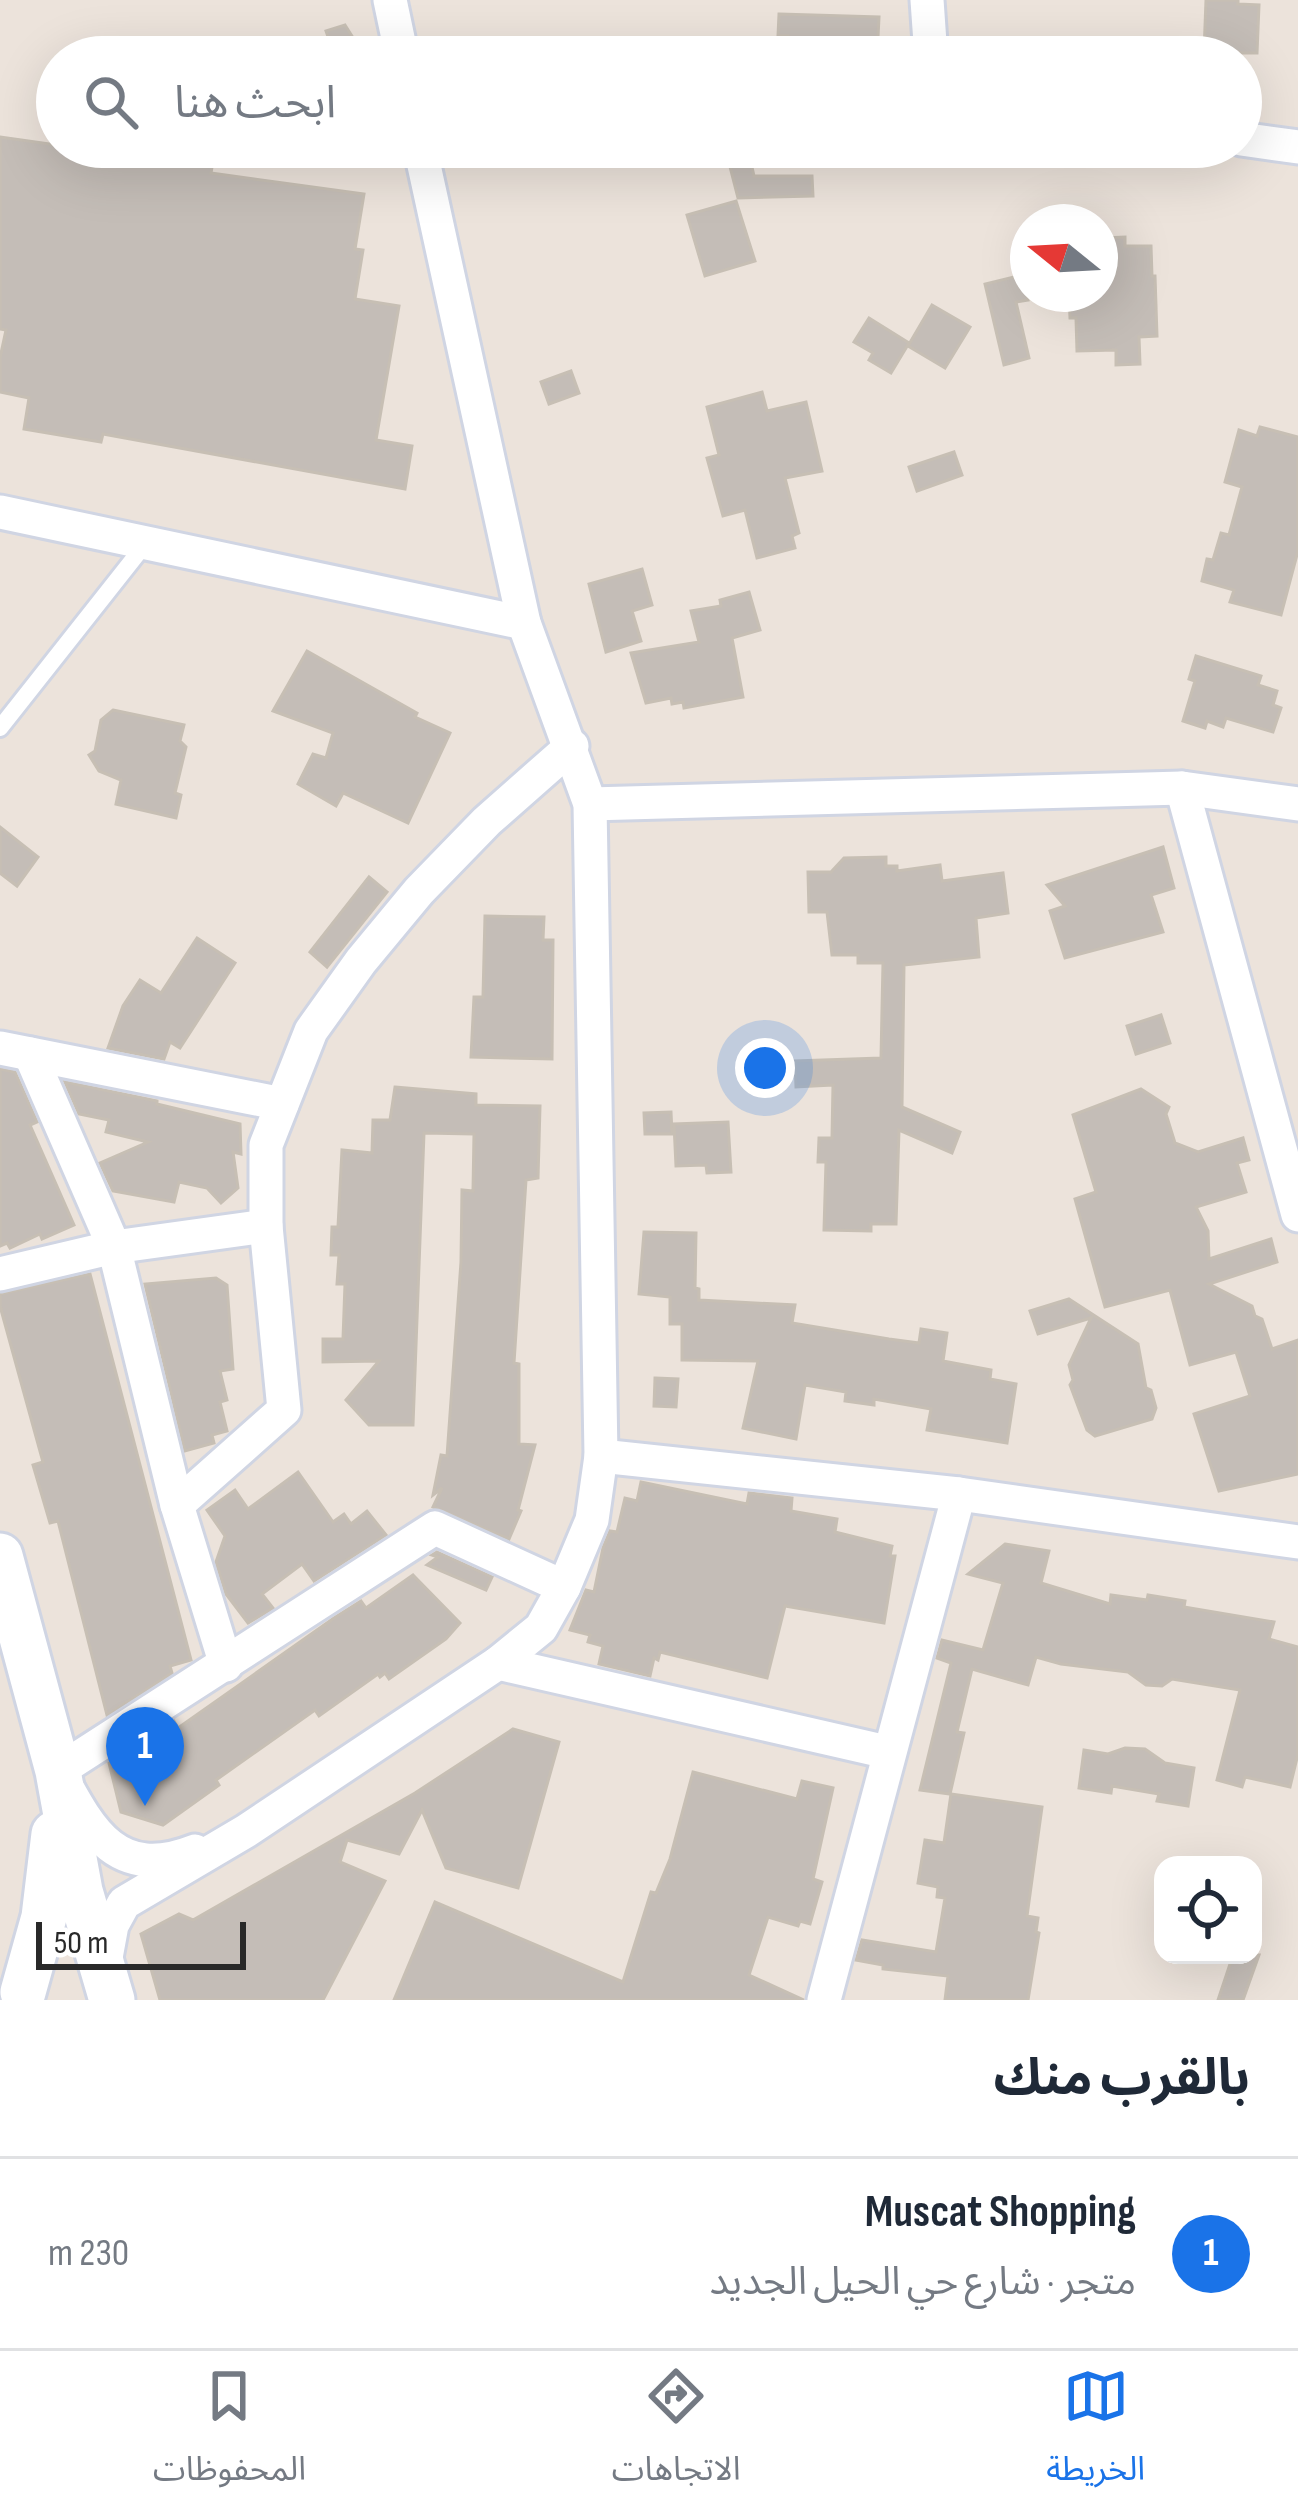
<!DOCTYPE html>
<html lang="ar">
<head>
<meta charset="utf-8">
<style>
  :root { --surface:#fff; --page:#f6f6f7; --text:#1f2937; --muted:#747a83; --line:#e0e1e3; --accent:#1a73e8 }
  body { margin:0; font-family:"Sofia Sans Condensed","Noto Sans Arabic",sans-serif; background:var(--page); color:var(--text); direction:rtl }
  .controls { position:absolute; right:36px; bottom:36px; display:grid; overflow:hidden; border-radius:24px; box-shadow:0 12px 48px #0002 }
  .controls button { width:108px; height:108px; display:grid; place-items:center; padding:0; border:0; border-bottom:3px solid var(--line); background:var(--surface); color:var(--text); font:60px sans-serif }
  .compass { position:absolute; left:1010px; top:204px; width:108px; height:108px; border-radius:50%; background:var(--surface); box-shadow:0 12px 48px #0002; rotate:288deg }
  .scale { position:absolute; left:36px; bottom:30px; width:210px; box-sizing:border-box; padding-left:12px; border:6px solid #292929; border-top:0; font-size:33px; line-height:42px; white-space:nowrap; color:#292929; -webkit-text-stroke:9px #fff; paint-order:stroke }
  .you { position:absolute; left:765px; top:1068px; width:42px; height:42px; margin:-30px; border:9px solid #fff; border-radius:50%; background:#1a73e8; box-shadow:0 0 0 18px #1a73e833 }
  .badge { display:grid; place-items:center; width:78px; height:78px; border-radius:50%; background:var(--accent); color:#fff; font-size:39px; font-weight:700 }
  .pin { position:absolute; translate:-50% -99px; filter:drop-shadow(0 3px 6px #0008) }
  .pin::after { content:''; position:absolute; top:63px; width:42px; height:36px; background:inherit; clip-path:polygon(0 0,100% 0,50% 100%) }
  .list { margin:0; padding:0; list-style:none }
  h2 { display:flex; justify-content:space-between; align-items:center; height:156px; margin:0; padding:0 48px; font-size:51px }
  h2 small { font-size:39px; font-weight:400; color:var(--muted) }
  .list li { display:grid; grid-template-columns:78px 1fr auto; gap:36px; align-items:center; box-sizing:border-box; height:192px; padding:0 48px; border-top:3px solid var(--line) }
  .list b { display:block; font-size:45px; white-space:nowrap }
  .list p { margin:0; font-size:39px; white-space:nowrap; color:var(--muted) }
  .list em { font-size:39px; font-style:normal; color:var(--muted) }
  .icon { flex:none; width:66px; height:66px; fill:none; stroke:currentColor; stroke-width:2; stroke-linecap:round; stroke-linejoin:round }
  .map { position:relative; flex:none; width:1298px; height:2000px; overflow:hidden; direction:ltr }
  .search { position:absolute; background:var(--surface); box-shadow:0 12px 48px #0002; left:36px; right:36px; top:36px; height:132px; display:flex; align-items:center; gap:30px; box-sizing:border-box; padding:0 42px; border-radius:66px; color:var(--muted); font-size:45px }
  .sheet { height:348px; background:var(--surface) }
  nav { display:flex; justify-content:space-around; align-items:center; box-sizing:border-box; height:168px; border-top:3px solid var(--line); background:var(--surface); font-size:33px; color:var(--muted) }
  nav a { display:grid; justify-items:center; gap:6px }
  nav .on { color:var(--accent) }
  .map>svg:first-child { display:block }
  .building { fill:#c4bdb7; stroke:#c7bfb4; stroke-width:3 }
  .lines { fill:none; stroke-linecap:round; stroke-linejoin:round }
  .lane-casing { stroke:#d0d5e3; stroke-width:22 }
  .street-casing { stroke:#d0d5e3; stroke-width:39 }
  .secondary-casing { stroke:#d0d5e3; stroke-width:51 }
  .lane { stroke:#fff; stroke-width:16 }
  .street { stroke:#fff; stroke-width:33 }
  .secondary { stroke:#fff; stroke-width:45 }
</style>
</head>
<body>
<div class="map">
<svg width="1298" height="2000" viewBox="0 0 1298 2000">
  <rect width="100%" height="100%" fill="#ece3db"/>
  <g class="building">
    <polygon points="1206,0 1238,0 1238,4 1259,5 1257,53 1204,53"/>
    <polygon points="779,14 879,17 877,57 787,57 788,36 778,36"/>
    <polygon points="345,25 357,44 333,51 326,31"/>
    <polygon points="0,137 212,167 211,173 364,194 355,249 363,250 355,299 399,306 376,440 412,446 405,489 103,434 101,442 24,429 29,398 0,392 0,358 6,330 0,329"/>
    <polygon points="727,155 750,158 754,176 812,176 813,196 738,198"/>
    <polygon points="736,201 755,261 705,276 687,215"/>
    <polygon points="1125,237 1125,246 1151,246 1152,276 1155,276 1157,336 1139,337 1140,364 1116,365 1116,350 1077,351 1076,318 1070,318 1069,294 1100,294 1103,238"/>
    <polygon points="1022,275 1028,300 1016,302 1029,358 1004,365 985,284"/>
    <polygon points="932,305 970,327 945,368 908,346"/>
    <polygon points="869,318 909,343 891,373 869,360 873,353 854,342"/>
    <polygon points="571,371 579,393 549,404 541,382"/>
    <polygon points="762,392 767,411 806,402 822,471 785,478 799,533 792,536 795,548 757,558 745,510 723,516 707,458 719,455 707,407"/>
    <polygon points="1260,427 1298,437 1298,551 1281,615 1230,602 1234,590 1202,581 1207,559 1213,560 1221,533 1229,535 1242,487 1225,482 1239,430 1257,436"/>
    <polygon points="954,452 962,475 917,491 909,467"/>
    <polygon points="642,569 652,605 632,611 641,641 606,652 589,584"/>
    <polygon points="749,592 760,630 732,638 743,697 684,708 683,702 672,704 671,698 646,703 631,653 699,642 691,611 721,606 720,600"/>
    <polygon points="307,651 417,713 415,717 450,733 408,823 343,793 336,806 298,784 313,754 326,758 333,733 273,711"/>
    <polygon points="1196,656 1261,676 1258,685 1277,691 1273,705 1281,708 1273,732 1226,718 1223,727 1207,721 1205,728 1183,721 1195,681 1189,679"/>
    <polygon points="113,710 184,725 180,741 186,747 175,793 181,795 176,818 116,804 121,780 99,771 89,755 95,751 101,720"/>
    <polygon points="0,827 38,857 17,886 0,873"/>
    <polygon points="1163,847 1174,888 1151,895 1163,932 1065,958 1050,911 1065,906 1047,885"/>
    <polygon points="886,857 886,866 897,866 897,871 940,865 942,881 1003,873 1008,913 976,918 979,957 904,965 902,1107 960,1132 952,1153 899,1130 896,1224 871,1224 871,1231 824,1230 826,1162 818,1162 819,1138 832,1138 833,1085 796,1087 795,1061 881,1058 883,963 858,963 858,955 832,955 827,912 809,912 808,872 831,872 844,858"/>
    <polygon points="369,877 387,892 327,967 310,952"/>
    <polygon points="485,916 544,917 543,940 553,940 552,1059 471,1057 474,997 483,997"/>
    <polygon points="197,938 235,963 180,1048 170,1042 164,1059 108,1048 123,1006 140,980 161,993"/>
    <polygon points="1161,1015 1170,1043 1136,1054 1127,1026"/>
    <polygon points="0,1069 15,1072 37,1122 30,1125 74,1225 42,1239 40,1234 10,1248 7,1243 0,1246"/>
    <polygon points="65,1082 157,1101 157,1104 240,1124 241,1154 233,1152 238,1188 221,1203 207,1188 179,1182 174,1202 113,1191 100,1163 148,1142 106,1132 109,1120 79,1114"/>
    <polygon points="395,1087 476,1094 476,1105 540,1106 538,1178 526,1180 514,1363 519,1364 519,1444 535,1445 518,1510 521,1511 509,1539 433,1507 442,1488 433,1495 441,1455 447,1456 461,1262 462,1190 473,1191 474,1134 424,1133 413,1425 369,1425 346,1400 379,1361 323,1362 323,1339 343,1339 345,1284 337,1284 339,1255 331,1255 332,1227 338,1227 342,1150 372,1153 373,1120 390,1120"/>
    <polygon points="1141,1089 1169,1107 1166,1114 1175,1143 1198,1152 1243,1138 1249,1160 1237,1163 1246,1192 1196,1207 1208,1231 1209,1259 1271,1239 1277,1262 1209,1284 1252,1306 1255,1316 1262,1319 1272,1349 1298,1340 1298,1474 1219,1491 1194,1414 1250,1396 1236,1352 1190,1365 1170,1290 1105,1307 1075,1199 1096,1192 1073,1115"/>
    <polygon points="671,1112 672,1134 645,1134 644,1113"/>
    <polygon points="728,1122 731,1172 707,1173 706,1165 676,1166 674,1124"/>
    <polygon points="644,1232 696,1233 695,1288 699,1289 699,1300 795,1305 792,1323 889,1339 919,1343 921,1329 947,1333 943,1361 991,1370 990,1379 1016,1384 1007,1443 927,1430 931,1409 874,1399 874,1405 845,1401 846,1392 805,1385 796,1439 743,1428 758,1361 682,1360 682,1324 670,1324 670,1297 639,1294"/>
    <polygon points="90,1274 191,1660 170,1666 172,1673 107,1715 58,1521 50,1523 33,1465 43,1462 0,1306 0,1294"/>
    <polygon points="216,1278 227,1285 233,1369 220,1371 227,1400 220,1402 227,1431 212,1435 214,1443 185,1451 145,1284"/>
    <polygon points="1069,1299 1138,1344 1146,1388 1151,1390 1156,1408 1152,1419 1095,1436 1087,1430 1070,1385 1073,1380 1069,1365 1091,1318 1038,1334 1030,1311"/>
    <polygon points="655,1378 678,1379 676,1407 654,1406"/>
    <polygon points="298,1472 333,1522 344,1514 351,1524 367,1511 386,1535 314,1581 302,1564 262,1594 273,1608 248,1623 226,1594 216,1562 225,1536 207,1510 235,1490 248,1509"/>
    <polygon points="641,1482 747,1504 749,1493 792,1498 791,1511 837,1519 835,1532 892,1546 890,1556 895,1556 884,1623 785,1606 767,1678 660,1652 658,1660 654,1658 650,1676 599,1664 603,1646 588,1642 590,1635 570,1630 586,1590 594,1592 603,1548 610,1531 617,1532 625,1498 637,1501"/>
    <polygon points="1005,1544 1049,1551 1041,1583 1110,1604 1111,1595 1147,1600 1148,1595 1185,1601 1184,1607 1274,1622 1269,1639 1298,1647 1298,1754 1290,1787 1245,1777 1242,1787 1217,1780 1240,1690 1172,1679 1162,1686 1146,1685 1128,1672 1061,1664 1036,1657 1028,1685 972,1669 957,1732 964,1733 950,1794 920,1790 951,1663 937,1658 942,1640 983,1650 1003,1583 968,1574"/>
    <polygon points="437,1552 492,1577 486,1590 427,1565 438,1557 432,1555"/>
    <polygon points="413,1575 460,1623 446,1639 389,1679 385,1673 380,1677 378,1674 319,1716 315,1710 216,1780 219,1785 163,1825 121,1812 109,1763 174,1721 178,1728 334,1618 361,1601 366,1608"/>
    <polygon points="513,1729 559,1742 518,1888 446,1868 422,1810 399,1854 347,1840 340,1862 385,1881 323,2000 160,2000 141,1934 179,1914 193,1920 415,1793"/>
    <polygon points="1125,1748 1145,1749 1165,1763 1194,1768 1188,1806 1157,1801 1159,1794 1112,1786 1111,1793 1079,1788 1084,1750 1108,1754"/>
    <polygon points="693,1772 797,1799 802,1781 833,1788 813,1879 822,1882 810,1924 800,1921 798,1926 768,1917 749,1975 804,2000 394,2000 435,1902 623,1982 651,1892 656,1893 670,1859"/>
    <polygon points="951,1794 1042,1807 1027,1916 1038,1918 1036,1932 1039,1933 1028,2000 945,2000 948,1976 883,1969 883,1965 856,1960 862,1940 936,1952 945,1898 937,1897 938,1887 918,1883 925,1840 944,1843"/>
    <polygon points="1233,1955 1259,1955 1243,2000 1218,2000"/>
  </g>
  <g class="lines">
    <g class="lane-casing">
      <polyline id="lane" points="0,728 146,543"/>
    </g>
    <g class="street-casing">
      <g id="street">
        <polyline points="390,0 402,57"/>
        <polyline points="927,0 931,57"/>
        <polyline points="1241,139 1298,147"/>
        <polyline points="0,512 524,623"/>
        <polyline points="1182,788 1298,1215"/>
        <polyline points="590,804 1182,788 1298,804"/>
        <polyline points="0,1048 282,1104"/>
        <polyline points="30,1054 114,1247 177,1505 226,1665"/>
        <polyline points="0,1274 114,1247 266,1226"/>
        <polyline points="601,1456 959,1494 1298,1542"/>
        <polyline points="177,1505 284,1410 266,1226 266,1145 311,1031 361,961 419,891 487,821 572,746"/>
        <polyline points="498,1663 887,1752"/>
        <path d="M195 1851C116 1882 90 1830 58 1771L435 1528 564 1587"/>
        <polyline points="105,1963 112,1925 124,1903 246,1831 498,1663 541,1628 564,1587 592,1520 601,1456 590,804 524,623 420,147"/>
        <polyline points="824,2000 959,1494"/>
      </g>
    </g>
    <g class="secondary-casing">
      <g id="secondary">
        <polyline points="0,1556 58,1771 80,1891 112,2000"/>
        <polyline points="23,1992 44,1917 54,1834"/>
      </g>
    </g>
    <use href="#lane" class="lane"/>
    <use href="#street" class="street"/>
    <use href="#secondary" class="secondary"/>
  </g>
</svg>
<div class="controls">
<button><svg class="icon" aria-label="locate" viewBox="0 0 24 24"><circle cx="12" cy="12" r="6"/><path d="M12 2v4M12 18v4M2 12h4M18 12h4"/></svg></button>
</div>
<svg class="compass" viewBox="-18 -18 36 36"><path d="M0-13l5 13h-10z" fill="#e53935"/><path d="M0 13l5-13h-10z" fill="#747a83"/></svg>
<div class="scale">50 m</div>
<div class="you"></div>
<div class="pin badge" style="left:145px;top:1806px">1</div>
<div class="search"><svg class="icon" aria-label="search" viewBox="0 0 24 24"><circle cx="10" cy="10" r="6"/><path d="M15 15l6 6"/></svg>ابحث هنا</div>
</div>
<section class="sheet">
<h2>بالقرب منك<small></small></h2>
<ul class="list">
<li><span class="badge">1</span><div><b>Muscat Shopping</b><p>متجر · شارع حي الحيل الجديد</p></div><em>230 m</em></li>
</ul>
</section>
<nav>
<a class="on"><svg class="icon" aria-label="map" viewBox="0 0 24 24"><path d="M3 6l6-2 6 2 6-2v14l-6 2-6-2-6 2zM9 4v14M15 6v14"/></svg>الخريطة</a>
<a><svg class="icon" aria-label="directions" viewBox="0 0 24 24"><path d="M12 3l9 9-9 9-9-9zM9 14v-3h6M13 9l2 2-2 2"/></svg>الاتجاهات</a>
<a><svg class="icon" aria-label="saved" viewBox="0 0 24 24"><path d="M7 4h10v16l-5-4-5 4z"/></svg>المحفوظات</a>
</nav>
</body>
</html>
